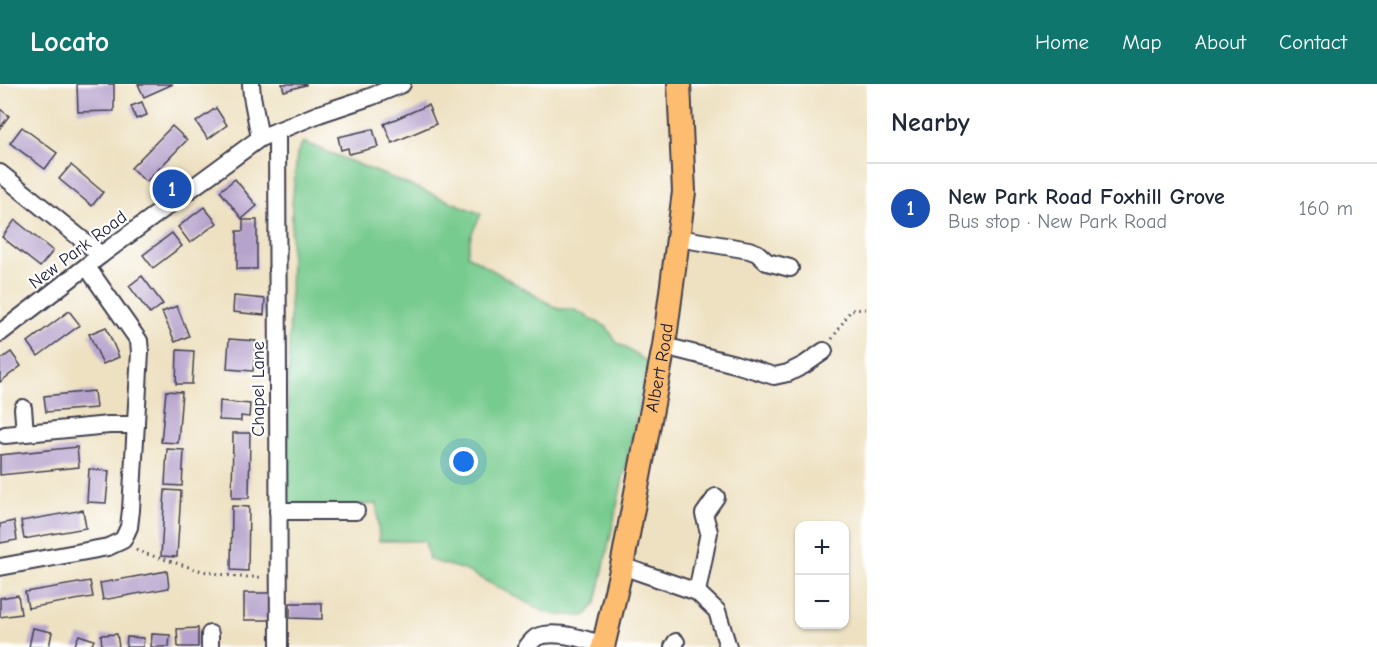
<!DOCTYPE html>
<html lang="en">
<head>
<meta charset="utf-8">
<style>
  :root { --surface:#fff; --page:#f6f6f7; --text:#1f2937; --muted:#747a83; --line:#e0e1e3; --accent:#0f766e }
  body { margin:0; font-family:"Comic Neue",sans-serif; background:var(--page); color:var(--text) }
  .controls { position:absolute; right:18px; bottom:18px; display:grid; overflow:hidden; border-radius:12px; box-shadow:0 2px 4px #0004 }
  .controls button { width:54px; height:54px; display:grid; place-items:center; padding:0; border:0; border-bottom:2px solid var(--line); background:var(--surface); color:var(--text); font:30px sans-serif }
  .you { position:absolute; left:464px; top:378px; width:21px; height:21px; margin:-15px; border:4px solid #fff; border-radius:50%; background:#1a73e8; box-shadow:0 0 0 9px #1a73e833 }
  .badge { display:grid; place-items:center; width:39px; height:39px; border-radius:50%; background:var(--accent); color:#fff; font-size:20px; font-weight:700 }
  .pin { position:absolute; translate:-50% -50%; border:3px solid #fff; box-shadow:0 2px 6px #0006 }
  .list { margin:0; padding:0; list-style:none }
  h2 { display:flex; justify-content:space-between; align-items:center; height:78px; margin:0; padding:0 24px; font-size:26px }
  h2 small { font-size:20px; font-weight:400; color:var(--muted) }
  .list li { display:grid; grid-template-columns:39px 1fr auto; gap:18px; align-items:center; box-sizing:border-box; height:90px; padding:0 24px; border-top:2px solid var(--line) }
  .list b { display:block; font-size:22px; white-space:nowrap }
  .list p { margin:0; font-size:20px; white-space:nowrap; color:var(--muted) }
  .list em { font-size:20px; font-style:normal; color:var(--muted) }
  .map { position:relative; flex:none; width:867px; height:563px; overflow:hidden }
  header { display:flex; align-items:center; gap:36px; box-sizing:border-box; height:84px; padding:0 30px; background:var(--accent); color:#fff }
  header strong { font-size:28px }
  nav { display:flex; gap:33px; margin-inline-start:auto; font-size:21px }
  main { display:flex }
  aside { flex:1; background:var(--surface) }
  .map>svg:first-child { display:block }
  .green { fill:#77cb8e; stroke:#4c7664; stroke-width:1.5 }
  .building { fill:#b6a3cc }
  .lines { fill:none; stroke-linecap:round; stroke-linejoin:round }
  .minor-casing { stroke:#413f4f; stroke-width:20 }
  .major-casing { stroke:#413f4f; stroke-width:26 }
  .path { stroke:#413f4f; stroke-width:3; stroke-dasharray:1.5 4.5; stroke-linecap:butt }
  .minor { stroke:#fff; stroke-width:16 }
  .major { stroke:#fcbd6f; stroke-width:22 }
  .labels { text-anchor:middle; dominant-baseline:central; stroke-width:4.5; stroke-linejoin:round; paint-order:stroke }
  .street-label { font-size:18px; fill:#22223b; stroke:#fff }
</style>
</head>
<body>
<header>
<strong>Locato</strong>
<nav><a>Home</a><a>Map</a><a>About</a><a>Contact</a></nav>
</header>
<main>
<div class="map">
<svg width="867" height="563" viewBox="0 0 867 563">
  <rect width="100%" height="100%" fill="#fff"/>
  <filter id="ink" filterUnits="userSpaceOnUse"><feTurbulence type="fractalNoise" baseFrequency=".0167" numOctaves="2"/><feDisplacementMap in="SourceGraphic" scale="12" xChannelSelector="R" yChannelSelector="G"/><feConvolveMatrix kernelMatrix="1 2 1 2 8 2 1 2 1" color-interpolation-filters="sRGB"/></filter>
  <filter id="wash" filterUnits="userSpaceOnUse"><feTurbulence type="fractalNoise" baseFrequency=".008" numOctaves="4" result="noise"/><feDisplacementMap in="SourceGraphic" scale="24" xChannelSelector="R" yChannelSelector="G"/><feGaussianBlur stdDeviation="1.35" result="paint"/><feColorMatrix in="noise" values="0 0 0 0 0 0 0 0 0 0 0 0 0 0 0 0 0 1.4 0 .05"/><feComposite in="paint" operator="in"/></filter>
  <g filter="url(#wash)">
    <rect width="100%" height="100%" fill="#eee1c1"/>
    <polygon class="green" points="303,58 481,130 471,151 467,171 558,225 573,225 607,243 616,258 648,278 596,519 585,532 557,531 543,527 465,486 429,476 425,457 379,457 377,420 286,425 292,120 297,70"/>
    <g id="blocks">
      <g class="building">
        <polygon points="77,0 114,0 114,27 78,28"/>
        <polygon points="138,0 173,0 144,13"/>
        <polygon points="282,0 306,0 306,1 284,7"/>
        <polygon points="142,18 147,31 136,35 131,22"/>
        <polygon points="428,21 436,40 392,59 384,40"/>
        <polygon points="216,24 227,41 208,55 196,38"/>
        <polygon points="0,25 9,32 0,44"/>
        <polygon points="172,42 187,56 146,98 131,84"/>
        <polygon points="22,43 57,69 45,85 10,59"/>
        <polygon points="373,45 378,63 349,70 348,64 341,66 338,53"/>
        <polygon points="71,81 103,108 92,122 59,95"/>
        <polygon points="235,95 257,122 242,135 220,107"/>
        <polygon points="204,123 217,139 190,159 178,143"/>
        <polygon points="15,136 53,167 40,183 2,153"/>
        <polygon points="243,136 257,136 257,185 237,185 237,147 243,147"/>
        <polygon points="172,149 182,162 153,184 143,171"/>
        <polygon points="142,192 163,220 150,230 129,202"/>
        <polygon points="234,212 265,215 264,231 233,228"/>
        <polygon points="177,222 189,252 175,258 162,228"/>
        <polygon points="69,227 80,241 38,272 28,258"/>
        <polygon points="106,243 119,273 103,280 89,250"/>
        <polygon points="229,255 256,257 253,287 227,285"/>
        <polygon points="177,266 194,267 192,300 176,300"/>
        <polygon points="11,268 21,282 0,298 0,276"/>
        <polygon points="94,307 96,324 46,328 44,312"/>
        <polygon points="166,307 182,308 178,359 161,358"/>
        <polygon points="220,317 250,320 249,333 241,332 241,337 219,336"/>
        <polygon points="233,349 250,349 249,414 232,414"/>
        <polygon points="77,363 79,383 0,391 0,371"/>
        <polygon points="167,365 184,366 182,402 165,401"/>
        <polygon points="89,385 109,387 106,419 87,418"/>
        <polygon points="165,406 181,407 177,473 161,472"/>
        <polygon points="232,422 249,423 248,487 231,486"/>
        <polygon points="83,426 86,444 24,455 21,437"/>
        <polygon points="14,437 17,456 0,459 0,440"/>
        <polygon points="167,487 169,504 103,516 100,499"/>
        <polygon points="90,497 93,513 28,524 25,508"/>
        <polygon points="244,509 270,509 271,536 244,536"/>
        <polygon points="18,511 21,530 0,533 0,514"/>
        <polygon points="290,519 322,519 322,535 290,534"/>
        <polygon points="33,544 52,548 49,563 29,563"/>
        <polygon points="198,544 198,563 178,563 177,545"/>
        <polygon points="117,550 119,563 102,563 101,551"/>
        <polygon points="152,550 170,551 169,563 151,563"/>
        <polygon points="79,551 94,556 91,563 74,563"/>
        <polygon points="127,553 144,554 143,563 126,563"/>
      </g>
    </g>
  </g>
  <g filter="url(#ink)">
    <use href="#blocks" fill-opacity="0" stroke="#413f4f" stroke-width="1.5"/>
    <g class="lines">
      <g class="minor-casing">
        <g id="minor">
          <polyline points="251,0 252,12 260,54"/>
          <polyline points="277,47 279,563"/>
          <polyline points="0,89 101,171"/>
          <polyline points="678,154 749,166 757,169 767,178 790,184"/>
          <polyline points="0,249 101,171 260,54 319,30 370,13 402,0"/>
          <polyline points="664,262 735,280 774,292 788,289 804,281 824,267"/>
          <polyline points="23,324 25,349"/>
          <polyline points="5,351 109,341 136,341"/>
          <polyline points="278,427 356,427"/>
          <polyline points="622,482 697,508 717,527 728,563"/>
          <polyline points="0,483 108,463 123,456 129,443 131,426 140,268 139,257 87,183"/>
          <polyline points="697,508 709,448 704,430 716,413"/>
          <polyline points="210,563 210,550"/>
          <path d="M527 563C530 559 533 555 537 553 556 545 584 556 603 560"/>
          <polyline points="673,563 676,558"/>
        </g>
      </g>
      <g class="major-casing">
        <g id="major">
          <path id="s1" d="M603 563 622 482 664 262 684 108 679 0"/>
        </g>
      </g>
      <g class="path">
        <polyline points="832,255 851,226 867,225"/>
        <polyline points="136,466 140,468 202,487 237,493 264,493"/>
      </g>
      <use href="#minor" class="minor"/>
      <use href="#major" class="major"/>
    </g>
  </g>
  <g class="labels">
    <g class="street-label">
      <text transform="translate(78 166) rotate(-37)">New Park Road</text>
      <text stroke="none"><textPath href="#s1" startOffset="285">Albert Road</textPath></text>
      <text transform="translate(258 305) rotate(-90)">Chapel Lane</text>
    </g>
  </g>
</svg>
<div class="controls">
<button>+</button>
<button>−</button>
</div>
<div class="you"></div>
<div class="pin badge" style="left:172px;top:105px;background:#1a4fb4">1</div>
</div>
<aside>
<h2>Nearby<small></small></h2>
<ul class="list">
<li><span class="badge" style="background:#1a4fb4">1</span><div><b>New Park Road Foxhill Grove</b><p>Bus stop · New Park Road</p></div><em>160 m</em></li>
</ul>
</aside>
</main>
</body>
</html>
